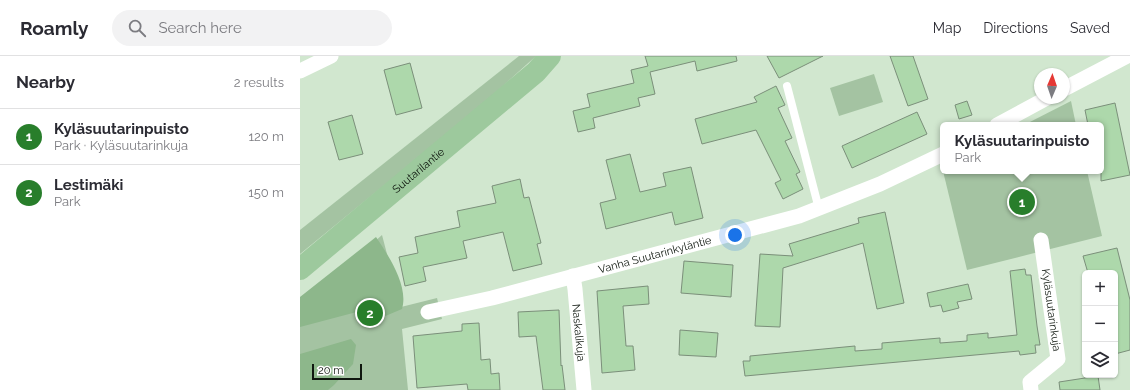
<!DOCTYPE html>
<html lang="en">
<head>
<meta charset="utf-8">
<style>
  :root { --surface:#fff; --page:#f2f2f3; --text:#2b2b33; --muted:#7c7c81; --line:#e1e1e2; --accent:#287e2b }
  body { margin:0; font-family:Raleway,sans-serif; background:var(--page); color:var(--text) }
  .controls { position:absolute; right:12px; bottom:12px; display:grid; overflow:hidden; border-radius:6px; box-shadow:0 1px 3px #0004 }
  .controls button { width:36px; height:36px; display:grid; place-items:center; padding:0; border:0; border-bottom:1px solid var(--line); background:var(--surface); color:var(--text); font:20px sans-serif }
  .compass { position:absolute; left:734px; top:12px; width:36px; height:36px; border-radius:50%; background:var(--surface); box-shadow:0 1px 3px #0004; rotate:2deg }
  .scale { position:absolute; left:12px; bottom:10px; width:50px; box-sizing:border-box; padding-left:4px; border:2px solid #0f170f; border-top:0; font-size:11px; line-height:14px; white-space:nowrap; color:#0f170f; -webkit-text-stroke:3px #fff; paint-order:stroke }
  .you { position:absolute; left:435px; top:179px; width:14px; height:14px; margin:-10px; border:3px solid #fff; border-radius:50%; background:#1a73e8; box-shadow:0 0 0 6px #1a73e833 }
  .badge { display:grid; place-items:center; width:26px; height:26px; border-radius:50%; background:var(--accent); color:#fff; font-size:13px; font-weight:700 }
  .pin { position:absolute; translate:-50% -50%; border:2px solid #fff; box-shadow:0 1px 4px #0006 }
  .popup { position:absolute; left:640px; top:66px; width:164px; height:52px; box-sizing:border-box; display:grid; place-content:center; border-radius:6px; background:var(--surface); filter:drop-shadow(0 1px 3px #0005); font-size:13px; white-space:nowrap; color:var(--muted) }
  .popup b { font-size:15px; color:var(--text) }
  .popup::after { content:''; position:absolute; left:50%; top:100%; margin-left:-8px; border:8px solid transparent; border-top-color:var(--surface) }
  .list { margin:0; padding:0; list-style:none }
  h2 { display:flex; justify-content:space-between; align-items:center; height:52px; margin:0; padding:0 16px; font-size:17px }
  h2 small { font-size:13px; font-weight:400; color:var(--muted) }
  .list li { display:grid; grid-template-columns:26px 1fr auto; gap:12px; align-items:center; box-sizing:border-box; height:56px; padding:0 16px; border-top:1px solid var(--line) }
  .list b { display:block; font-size:15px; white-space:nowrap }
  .list p { margin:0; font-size:13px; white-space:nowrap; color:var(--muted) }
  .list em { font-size:13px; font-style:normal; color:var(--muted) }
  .icon { flex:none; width:22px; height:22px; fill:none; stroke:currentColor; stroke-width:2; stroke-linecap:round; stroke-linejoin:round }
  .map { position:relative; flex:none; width:830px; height:334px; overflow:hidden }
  header { display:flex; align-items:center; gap:24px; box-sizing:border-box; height:56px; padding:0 20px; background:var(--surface); border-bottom:1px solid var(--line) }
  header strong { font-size:19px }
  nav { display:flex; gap:22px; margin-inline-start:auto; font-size:14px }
  .search { width:280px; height:36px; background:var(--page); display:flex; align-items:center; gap:10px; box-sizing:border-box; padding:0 14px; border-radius:22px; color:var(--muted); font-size:15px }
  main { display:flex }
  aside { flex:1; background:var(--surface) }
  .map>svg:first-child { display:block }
  .green { fill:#a4c3a2 }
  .forest { fill:#8db78b }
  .building { fill:#add8ab; stroke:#7b8f7a }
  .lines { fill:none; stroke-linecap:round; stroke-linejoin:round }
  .service { stroke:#fff; stroke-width:8 }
  .minor { stroke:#fff; stroke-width:15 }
  .primary { stroke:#9dc99d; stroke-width:22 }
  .labels { text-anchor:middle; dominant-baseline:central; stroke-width:3.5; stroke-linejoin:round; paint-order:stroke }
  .street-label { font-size:11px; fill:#0f170f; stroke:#fff }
</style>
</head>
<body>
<header>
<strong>Roamly</strong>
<div class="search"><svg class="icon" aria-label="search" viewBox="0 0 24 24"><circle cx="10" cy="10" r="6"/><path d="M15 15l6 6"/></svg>Search here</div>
<nav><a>Map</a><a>Directions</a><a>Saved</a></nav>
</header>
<main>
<aside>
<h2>Nearby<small>2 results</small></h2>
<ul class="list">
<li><span class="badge">1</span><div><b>Kyläsuutarinpuisto</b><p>Park · Kyläsuutarinkuja</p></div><em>120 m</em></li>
<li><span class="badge">2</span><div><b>Lestimäki</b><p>Park</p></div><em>150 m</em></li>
</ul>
</aside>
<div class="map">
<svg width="830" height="334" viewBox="0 0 830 334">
  <rect width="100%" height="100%" fill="#d1e7cf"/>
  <g class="green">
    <polygon points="219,0 236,0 175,55 0,198 0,174"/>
    <polygon points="574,18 583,46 539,60 530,32"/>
    <polygon points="771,45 776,69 724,69"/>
    <polygon points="643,115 787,115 802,180 667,214"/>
    <polygon points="82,179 101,251 137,242 142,263 102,273 108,334 0,334 0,252"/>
  </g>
  <g class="forest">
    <path d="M76 181C88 199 109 230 102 253L83 261 68 253 0 271V241Z"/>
    <polygon points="51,283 56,289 53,308 34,329 28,334 0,334 0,298"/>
  </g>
  <g class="building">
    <polygon points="345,0 436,0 437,5 397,15 395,5 350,16 355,38 338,42 340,50 293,62 295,72 278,76 273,55 290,51 287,38 334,27 331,14 348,10"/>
    <polygon points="467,0 523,0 479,22"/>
    <polygon points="590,0 613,0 628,43 608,50"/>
    <polygon points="110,7 122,52 96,59 84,14"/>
    <polygon points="476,30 485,49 478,52 492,82 485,85 500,116 496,118 503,133 483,143 475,127 481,124 456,74 402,88 395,63 457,46 454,41"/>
    <polygon points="667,45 672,59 659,63 655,49"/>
    <polygon points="815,47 830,119 801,125 801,69 788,69 785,54"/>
    <polygon points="617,56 627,78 552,112 542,90"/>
    <polygon points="52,59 63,98 39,104 28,66"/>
    <polygon points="330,98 340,136 366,130 363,117 391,111 403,162 375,169 372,156 306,173 300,147 316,143 306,104"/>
    <polygon points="220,123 224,142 229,141 241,187 237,188 242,208 213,215 203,176 163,185 167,202 123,211 126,225 105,230 99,201 118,197 115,181 160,171 157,155 196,147 192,130"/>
    <polygon points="585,156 604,247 577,253 563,187 483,212 480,271 455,270 460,198 493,200 489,188 559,167 558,162"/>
    <polygon points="817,192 830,244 830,294 815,298 815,217 788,217 783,200"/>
    <polygon points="384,205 433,209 431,241 381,237"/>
    <polygon points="725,213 726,219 731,219 737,270 740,289 735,289 736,297 720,299 719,295 445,320 443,305 450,305 450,300 555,290 555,295 582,293 582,287 640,282 640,287 667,285 667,279 688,277 688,282 717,279 710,215"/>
    <polygon points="668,228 672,243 657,246 659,252 643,256 641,249 630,251 627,237"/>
    <polygon points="348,230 349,248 323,250 326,290 333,290 335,314 302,317 297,235"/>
    <polygon points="259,254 261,310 262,309 265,334 243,334 236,280 219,281 218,256"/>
    <polygon points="179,267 181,304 190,303 191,318 199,317 200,334 168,334 167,328 117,332 113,280 162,275 162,268"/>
    <polygon points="380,274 418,277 416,301 379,299"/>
    <polygon points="798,320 800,334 760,334 759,326"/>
  </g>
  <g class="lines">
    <polyline class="service" points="487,30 519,153"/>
    <g class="minor">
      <polyline points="0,15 31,0"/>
      <polyline points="764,33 827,0"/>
      <polyline points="697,69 747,42"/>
      <path id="s1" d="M273 220 275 233 284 334"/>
      <path id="s2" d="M128 256 192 242 499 160 580 128 643 98"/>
      <polyline points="731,334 730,326 758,303 741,184"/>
    </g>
    <path class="primary" id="s3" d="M0 213 236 16 250 0"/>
  </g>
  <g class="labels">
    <g class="street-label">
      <text stroke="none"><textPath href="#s3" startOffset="154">Suutarilantie</textPath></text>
      <text stroke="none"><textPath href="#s2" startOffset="234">Vanha Suutarinkyläntie</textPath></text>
      <text transform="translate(751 254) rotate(82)">Kyläsuutarinkuja</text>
      <text stroke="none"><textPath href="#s1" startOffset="57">Naskalikuja</textPath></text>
    </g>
  </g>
</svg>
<div class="controls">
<button>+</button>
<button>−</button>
<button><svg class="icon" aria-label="layers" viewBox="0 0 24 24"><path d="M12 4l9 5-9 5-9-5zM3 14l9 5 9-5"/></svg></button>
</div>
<svg class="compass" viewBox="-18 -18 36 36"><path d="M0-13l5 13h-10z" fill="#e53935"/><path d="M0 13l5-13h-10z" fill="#7c7c81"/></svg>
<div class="scale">20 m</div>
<div class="you"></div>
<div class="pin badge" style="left:722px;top:146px">1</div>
<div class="popup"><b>Kyläsuutarinpuisto</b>Park</div>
<div class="pin badge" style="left:70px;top:257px">2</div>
</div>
</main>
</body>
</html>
